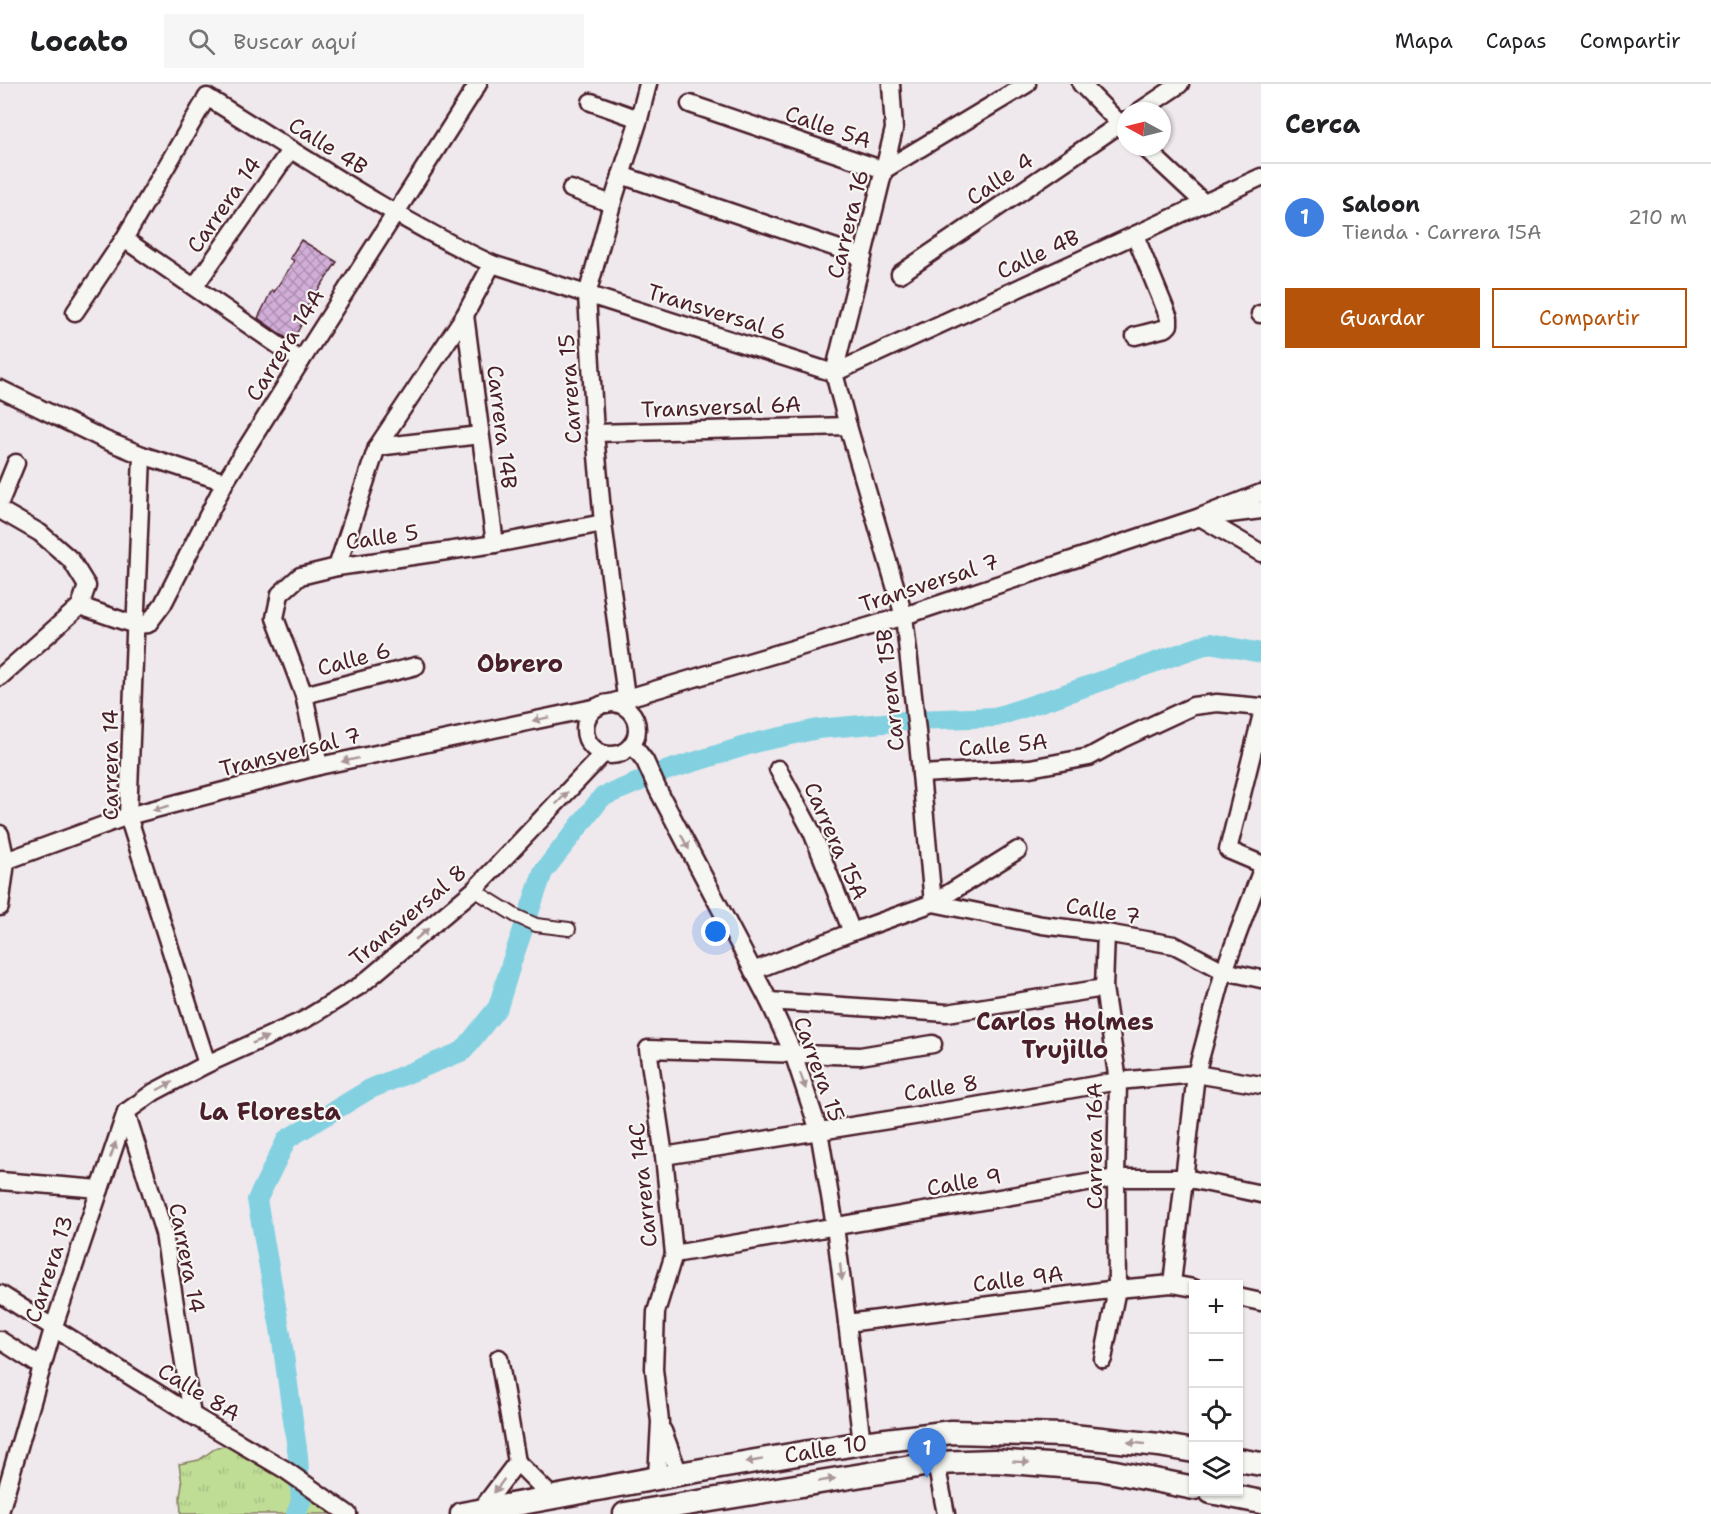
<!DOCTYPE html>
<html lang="es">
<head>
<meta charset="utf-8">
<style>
  :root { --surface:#fff; --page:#f6f6f6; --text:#202124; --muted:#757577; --line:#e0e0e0; --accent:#b45309 }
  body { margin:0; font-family:"Shantell Sans",sans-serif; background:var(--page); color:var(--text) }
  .controls { position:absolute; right:18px; bottom:18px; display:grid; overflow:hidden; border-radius:0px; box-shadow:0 2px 4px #0004 }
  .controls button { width:54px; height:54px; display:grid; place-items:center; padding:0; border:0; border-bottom:2px solid var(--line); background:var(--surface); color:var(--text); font:30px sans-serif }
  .compass { position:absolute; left:1117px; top:18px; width:54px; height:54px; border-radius:50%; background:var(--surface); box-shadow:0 2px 4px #0004; rotate:277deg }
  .you { position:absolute; left:716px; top:848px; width:21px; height:21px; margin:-15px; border:4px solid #fff; border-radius:50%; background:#1a73e8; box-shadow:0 0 0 9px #1a73e833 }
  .badge { display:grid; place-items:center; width:39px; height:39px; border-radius:50%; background:var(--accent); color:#fff; font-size:20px; font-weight:700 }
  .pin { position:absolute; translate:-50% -50px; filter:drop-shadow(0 2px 3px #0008) }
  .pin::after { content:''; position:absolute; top:32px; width:21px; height:18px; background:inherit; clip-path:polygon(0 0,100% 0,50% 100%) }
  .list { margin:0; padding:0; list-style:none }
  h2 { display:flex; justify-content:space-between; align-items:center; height:78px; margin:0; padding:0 24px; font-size:26px }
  h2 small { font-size:20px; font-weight:400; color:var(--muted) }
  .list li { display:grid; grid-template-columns:39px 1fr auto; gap:18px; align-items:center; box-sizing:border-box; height:108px; padding:0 24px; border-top:2px solid var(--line) }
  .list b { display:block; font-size:22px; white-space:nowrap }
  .list p { margin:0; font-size:20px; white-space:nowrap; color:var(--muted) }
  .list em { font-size:20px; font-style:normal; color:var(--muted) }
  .actions { display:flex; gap:12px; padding:18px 24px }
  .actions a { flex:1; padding:14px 0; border:2px solid var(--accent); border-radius:0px; text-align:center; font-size:21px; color:var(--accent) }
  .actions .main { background:var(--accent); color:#fff }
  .icon { flex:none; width:33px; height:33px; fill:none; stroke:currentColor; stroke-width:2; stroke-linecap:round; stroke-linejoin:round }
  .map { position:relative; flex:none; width:1261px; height:1430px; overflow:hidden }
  header { display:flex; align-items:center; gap:36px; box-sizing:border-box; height:84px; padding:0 30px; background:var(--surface); border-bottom:2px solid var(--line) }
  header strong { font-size:28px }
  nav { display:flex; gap:33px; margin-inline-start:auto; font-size:21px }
  .search { width:420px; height:54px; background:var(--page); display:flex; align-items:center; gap:15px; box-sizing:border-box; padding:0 21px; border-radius:0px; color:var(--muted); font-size:22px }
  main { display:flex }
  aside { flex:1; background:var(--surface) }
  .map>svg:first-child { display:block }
  .grass { fill:url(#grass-tufts); stroke:#847e60; stroke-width:1.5 }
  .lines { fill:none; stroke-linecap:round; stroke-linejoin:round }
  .canal { stroke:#83d1e0; stroke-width:20 }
  .building { fill:url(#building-cross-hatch); stroke:#4a1f2b; stroke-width:1.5 }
  .pedestrian-casing { stroke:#4a1f2b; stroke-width:16 }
  .minor-casing { stroke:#4a1f2b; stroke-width:21 }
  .secondary-casing { stroke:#4a1f2b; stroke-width:27 }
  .pedestrian { stroke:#f6f6f2; stroke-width:12 }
  .minor { stroke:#f6f6f2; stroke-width:16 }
  .secondary { stroke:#f6f6f2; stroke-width:22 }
  .oneway { fill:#a99598 }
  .labels { text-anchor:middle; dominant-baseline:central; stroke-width:4.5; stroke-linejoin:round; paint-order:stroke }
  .street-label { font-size:22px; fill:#4a1f2b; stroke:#f6f6f2 }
  .neighbourhood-label { font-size:24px; font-weight:bold; fill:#4a1f2b; stroke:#f6f6f2 }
</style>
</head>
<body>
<header>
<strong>Locato</strong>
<div class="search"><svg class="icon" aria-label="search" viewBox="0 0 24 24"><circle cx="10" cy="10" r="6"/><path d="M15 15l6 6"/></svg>Buscar aquí</div>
<nav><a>Mapa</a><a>Capas</a><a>Compartir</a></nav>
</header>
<main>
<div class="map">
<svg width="1261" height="1430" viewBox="0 0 1261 1430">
  <defs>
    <pattern id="grass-tufts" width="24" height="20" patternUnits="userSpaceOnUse" patternTransform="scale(1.5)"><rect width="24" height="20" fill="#bfdd95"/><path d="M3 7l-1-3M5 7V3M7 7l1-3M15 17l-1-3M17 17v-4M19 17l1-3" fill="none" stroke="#a6bd81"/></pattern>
    <pattern id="building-cross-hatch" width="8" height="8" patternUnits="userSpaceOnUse" patternTransform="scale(1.5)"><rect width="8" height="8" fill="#d1aed8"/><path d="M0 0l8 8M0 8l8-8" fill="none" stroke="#ac8daf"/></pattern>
  </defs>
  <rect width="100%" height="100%" fill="#efe8ed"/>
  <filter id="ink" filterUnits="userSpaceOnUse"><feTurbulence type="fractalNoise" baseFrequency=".0167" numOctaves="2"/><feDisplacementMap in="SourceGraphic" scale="12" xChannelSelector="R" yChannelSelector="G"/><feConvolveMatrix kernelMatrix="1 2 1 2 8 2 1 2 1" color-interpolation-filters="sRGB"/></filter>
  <g filter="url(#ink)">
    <polygon class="grass" points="226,1362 276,1387 341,1430 181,1430 180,1413 182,1400 179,1380 199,1376 217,1363"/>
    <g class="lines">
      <polyline class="canal" points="296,1430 301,1418 298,1372 281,1250 257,1116 287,1055 370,1005 463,967 498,923 512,877 543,788 602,713 665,687 758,658 818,645 916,636 996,633 1059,612 1210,559 1261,569"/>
    </g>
    <polygon class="building" points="301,156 337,178 306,224 309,226 292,258 258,234 272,206 274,208 294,177 290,174"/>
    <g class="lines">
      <g class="pedestrian-casing">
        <polyline id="pedestrian" points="474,806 516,832 536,841 569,845"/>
      </g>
      <g class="minor-casing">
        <g id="minor">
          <polyline points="891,0 894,45 834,289 848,342 904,532 917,647 933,819 1042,841 1106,849 1174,861 1224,887 1261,895"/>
          <polyline points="1081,0 1126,46"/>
          <polyline points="591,18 639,35"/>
          <polyline points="690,20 884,86"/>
          <polyline points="1140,27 1180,0"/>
          <polyline points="1144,63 1204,119"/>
          <polyline points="884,86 1027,0"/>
          <polyline points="621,91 863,173"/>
          <polyline points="571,105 612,120"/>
          <polyline points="124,155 301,277"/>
          <polyline points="900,190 1126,36"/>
          <polyline points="195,202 291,65"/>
          <path d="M75 228 124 155 207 13C301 71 392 133 492 180L834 289"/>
          <polyline points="1260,230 1261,230"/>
          <polyline points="465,231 495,460"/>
          <polyline points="1135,252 1166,244 1169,241 1169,234 1135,151"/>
          <polyline points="834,289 1261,93"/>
          <polyline points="0,305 105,356 142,371 225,398"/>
          <polyline points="595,349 848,342"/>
          <polyline points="377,363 480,351"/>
          <polyline points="142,371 128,732 207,980"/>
          <polyline points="0,418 16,379"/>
          <polyline points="0,426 40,449 71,476 87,502 80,522 0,593"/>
          <polyline points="1221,431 1261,426"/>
          <polyline points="1200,433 1261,469"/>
          <polyline points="337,483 377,363 465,231 492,180"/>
          <polyline points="80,522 135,541 148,540 163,520 225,398 301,277 478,0"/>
          <polyline points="304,611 416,582"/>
          <polyline points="626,613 603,439 595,349 587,211 612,120 639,35 648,0"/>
          <circle cx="611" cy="645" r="26"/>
          <polyline points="607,620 904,532 1200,433 1261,409"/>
          <polyline points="1261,634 1228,766 1261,780"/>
          <polyline points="632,660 645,677 658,706 769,917 793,969 819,1047 835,1142 862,1359"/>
          <polyline points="319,682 304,611 275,534 280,510 300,492 337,483 495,460 603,439"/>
          <polyline points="778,685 812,748 852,848"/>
          <polyline points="921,690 1030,684 1089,673 1122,655 1193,622 1217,619 1261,623"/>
          <polyline points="0,750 6,778 0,823"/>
          <polyline points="0,779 128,732 319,682 598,623"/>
          <polyline points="753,887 852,848 933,819 1018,766"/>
          <polyline points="769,917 947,929 1104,904"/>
          <polyline points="126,1028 154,1008 207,980 304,936 361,901 474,806 603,670"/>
          <polyline points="126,1028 164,1149 192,1331"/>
          <polyline points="664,1072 964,1024 1118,997 1196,990 1261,1001"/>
          <polyline points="0,1097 100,1105"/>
          <polyline points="674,1170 1116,1094 1185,1094 1261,1110"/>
          <polyline points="1172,1200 1196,990 1224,887 1261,788"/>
          <polyline points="0,1210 192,1331 284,1385 348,1430"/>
          <polyline points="1238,1213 1261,1218"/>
          <polyline points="847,1239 1117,1205 1172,1200 1194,1204"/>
          <polyline points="0,1256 42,1283"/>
          <polyline points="499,1274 517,1378 553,1414"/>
          <polyline points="1103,1275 1117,1205 1116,1094 1118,997 1104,904 1106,849"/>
          <polyline points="663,1347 679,1390"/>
          <polyline points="936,1379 946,1430"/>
          <polyline points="657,1394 660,1338 654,1285 656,1228 674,1170 664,1072 648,965 860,972 933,960"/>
          <polyline points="480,1427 517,1378"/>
          <polyline points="0,1428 53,1245 126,1028"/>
        </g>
      </g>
      <g class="secondary-casing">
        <g id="secondary">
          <polyline points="1238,1376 1261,1380"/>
          <polyline points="1211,1408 1261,1418"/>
          <polyline points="462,1430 679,1390 862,1359 952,1348 1063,1351 1159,1361 1194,1367"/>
          <polyline points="625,1430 936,1379 995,1377 1100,1385 1194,1404"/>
        </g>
      </g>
      <use href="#pedestrian" class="pedestrian"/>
      <use href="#minor" class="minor"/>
      <use href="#secondary" class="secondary"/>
    </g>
    <defs><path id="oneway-solid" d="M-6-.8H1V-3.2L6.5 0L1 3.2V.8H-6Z" transform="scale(1.5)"/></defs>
    <g class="oneway">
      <use href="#oneway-solid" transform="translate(541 635) rotate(168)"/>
      <use href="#oneway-solid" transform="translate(350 676) rotate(168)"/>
      <use href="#oneway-solid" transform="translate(562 714) rotate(-46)"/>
      <use href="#oneway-solid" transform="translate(161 724) rotate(165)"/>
      <use href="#oneway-solid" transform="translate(685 758) rotate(62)"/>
      <use href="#oneway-solid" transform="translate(422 850) rotate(-40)"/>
      <use href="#oneway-solid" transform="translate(260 956) rotate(-24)"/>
      <use href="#oneway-solid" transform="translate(803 997) rotate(71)"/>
      <use href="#oneway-solid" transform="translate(165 1002) rotate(-28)"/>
      <use href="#oneway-solid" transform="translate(113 1066) rotate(-71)"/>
      <use href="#oneway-solid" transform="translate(841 1188) rotate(83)"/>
      <use href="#oneway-solid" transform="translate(1136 1359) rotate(-174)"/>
      <use href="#oneway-solid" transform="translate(754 1377) rotate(170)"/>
      <use href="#oneway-solid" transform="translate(1021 1378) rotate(4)"/>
      <use href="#oneway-solid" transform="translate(827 1396) rotate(-10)"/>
      <use href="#oneway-solid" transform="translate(499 1402) rotate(127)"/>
    </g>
  </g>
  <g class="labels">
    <g class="street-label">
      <text transform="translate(828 43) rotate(19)">Calle 5A</text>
      <text transform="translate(328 62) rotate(32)">Calle 4B</text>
      <text transform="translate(1000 95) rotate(-34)">Calle 4</text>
      <text transform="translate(224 121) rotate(-55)">Carrera 14</text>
      <text transform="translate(848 140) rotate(-76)">Carrera 16</text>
      <text transform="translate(1038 170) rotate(-25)">Calle 4B</text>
      <text transform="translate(717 228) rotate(17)">Transversal 6</text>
      <text transform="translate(285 261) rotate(-58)">Carrera 14A</text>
      <text transform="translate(570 305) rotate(-94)">Carrera 15</text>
      <text transform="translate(721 323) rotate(-2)">Transversal 6A</text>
      <text transform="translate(502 343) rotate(83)">Carrera 14B</text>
      <text transform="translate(382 453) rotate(-8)">Calle 5</text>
      <text transform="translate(929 499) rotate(-18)">Transversal 7</text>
      <text transform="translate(354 575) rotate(-15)">Calle 6</text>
      <text transform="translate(890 606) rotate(-96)">Carrera 15B</text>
      <text transform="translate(1003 661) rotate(-5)">Calle 5A</text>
      <text transform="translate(290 668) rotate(-14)">Transversal 7</text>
      <text transform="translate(110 681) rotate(-90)">Carrera 14</text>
      <text transform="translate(836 757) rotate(66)">Carrera 15A</text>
      <text transform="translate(1103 827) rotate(9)">Calle 7</text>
      <text transform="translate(408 831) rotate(-40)">Transversal 8</text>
      <text transform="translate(819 985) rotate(70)">Carrera 15</text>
      <text transform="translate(941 1004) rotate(-9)">Calle 8</text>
      <text transform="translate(1094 1062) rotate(-90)">Carrera 16A</text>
      <text transform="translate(964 1098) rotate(-10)">Calle 9</text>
      <text transform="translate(643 1101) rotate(-96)">Carrera 14C</text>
      <text transform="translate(187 1174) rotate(79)">Carrera 14</text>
      <text transform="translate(49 1185) rotate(-72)">Carrera 13</text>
      <text transform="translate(1018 1195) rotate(-7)">Calle 9A</text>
      <text transform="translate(199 1308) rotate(31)">Calle 8A</text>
      <text transform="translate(826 1365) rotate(-9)">Calle 10</text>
    </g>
    <g class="neighbourhood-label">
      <text x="520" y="580">Obrero</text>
      <text x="1065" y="938">Carlos Holmes<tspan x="1065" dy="28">Trujillo</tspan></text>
      <text x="270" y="1028">La Floresta</text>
    </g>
  </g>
</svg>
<div class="controls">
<button>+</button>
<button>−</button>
<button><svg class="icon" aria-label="locate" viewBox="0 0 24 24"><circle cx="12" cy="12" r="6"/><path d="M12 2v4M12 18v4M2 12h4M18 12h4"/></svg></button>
<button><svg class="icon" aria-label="layers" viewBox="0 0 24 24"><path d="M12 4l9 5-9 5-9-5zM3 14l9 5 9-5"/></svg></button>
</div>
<svg class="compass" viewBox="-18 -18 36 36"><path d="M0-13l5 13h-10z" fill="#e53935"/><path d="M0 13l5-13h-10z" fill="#757577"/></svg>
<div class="you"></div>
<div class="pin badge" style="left:927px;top:1394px;background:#3f7fe0">1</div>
</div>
<aside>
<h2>Cerca<small></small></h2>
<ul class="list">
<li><span class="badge" style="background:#3f7fe0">1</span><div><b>Saloon</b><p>Tienda · Carrera 15A</p></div><em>210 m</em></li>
</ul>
<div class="actions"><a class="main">Guardar</a><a>Compartir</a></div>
</aside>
</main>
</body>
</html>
